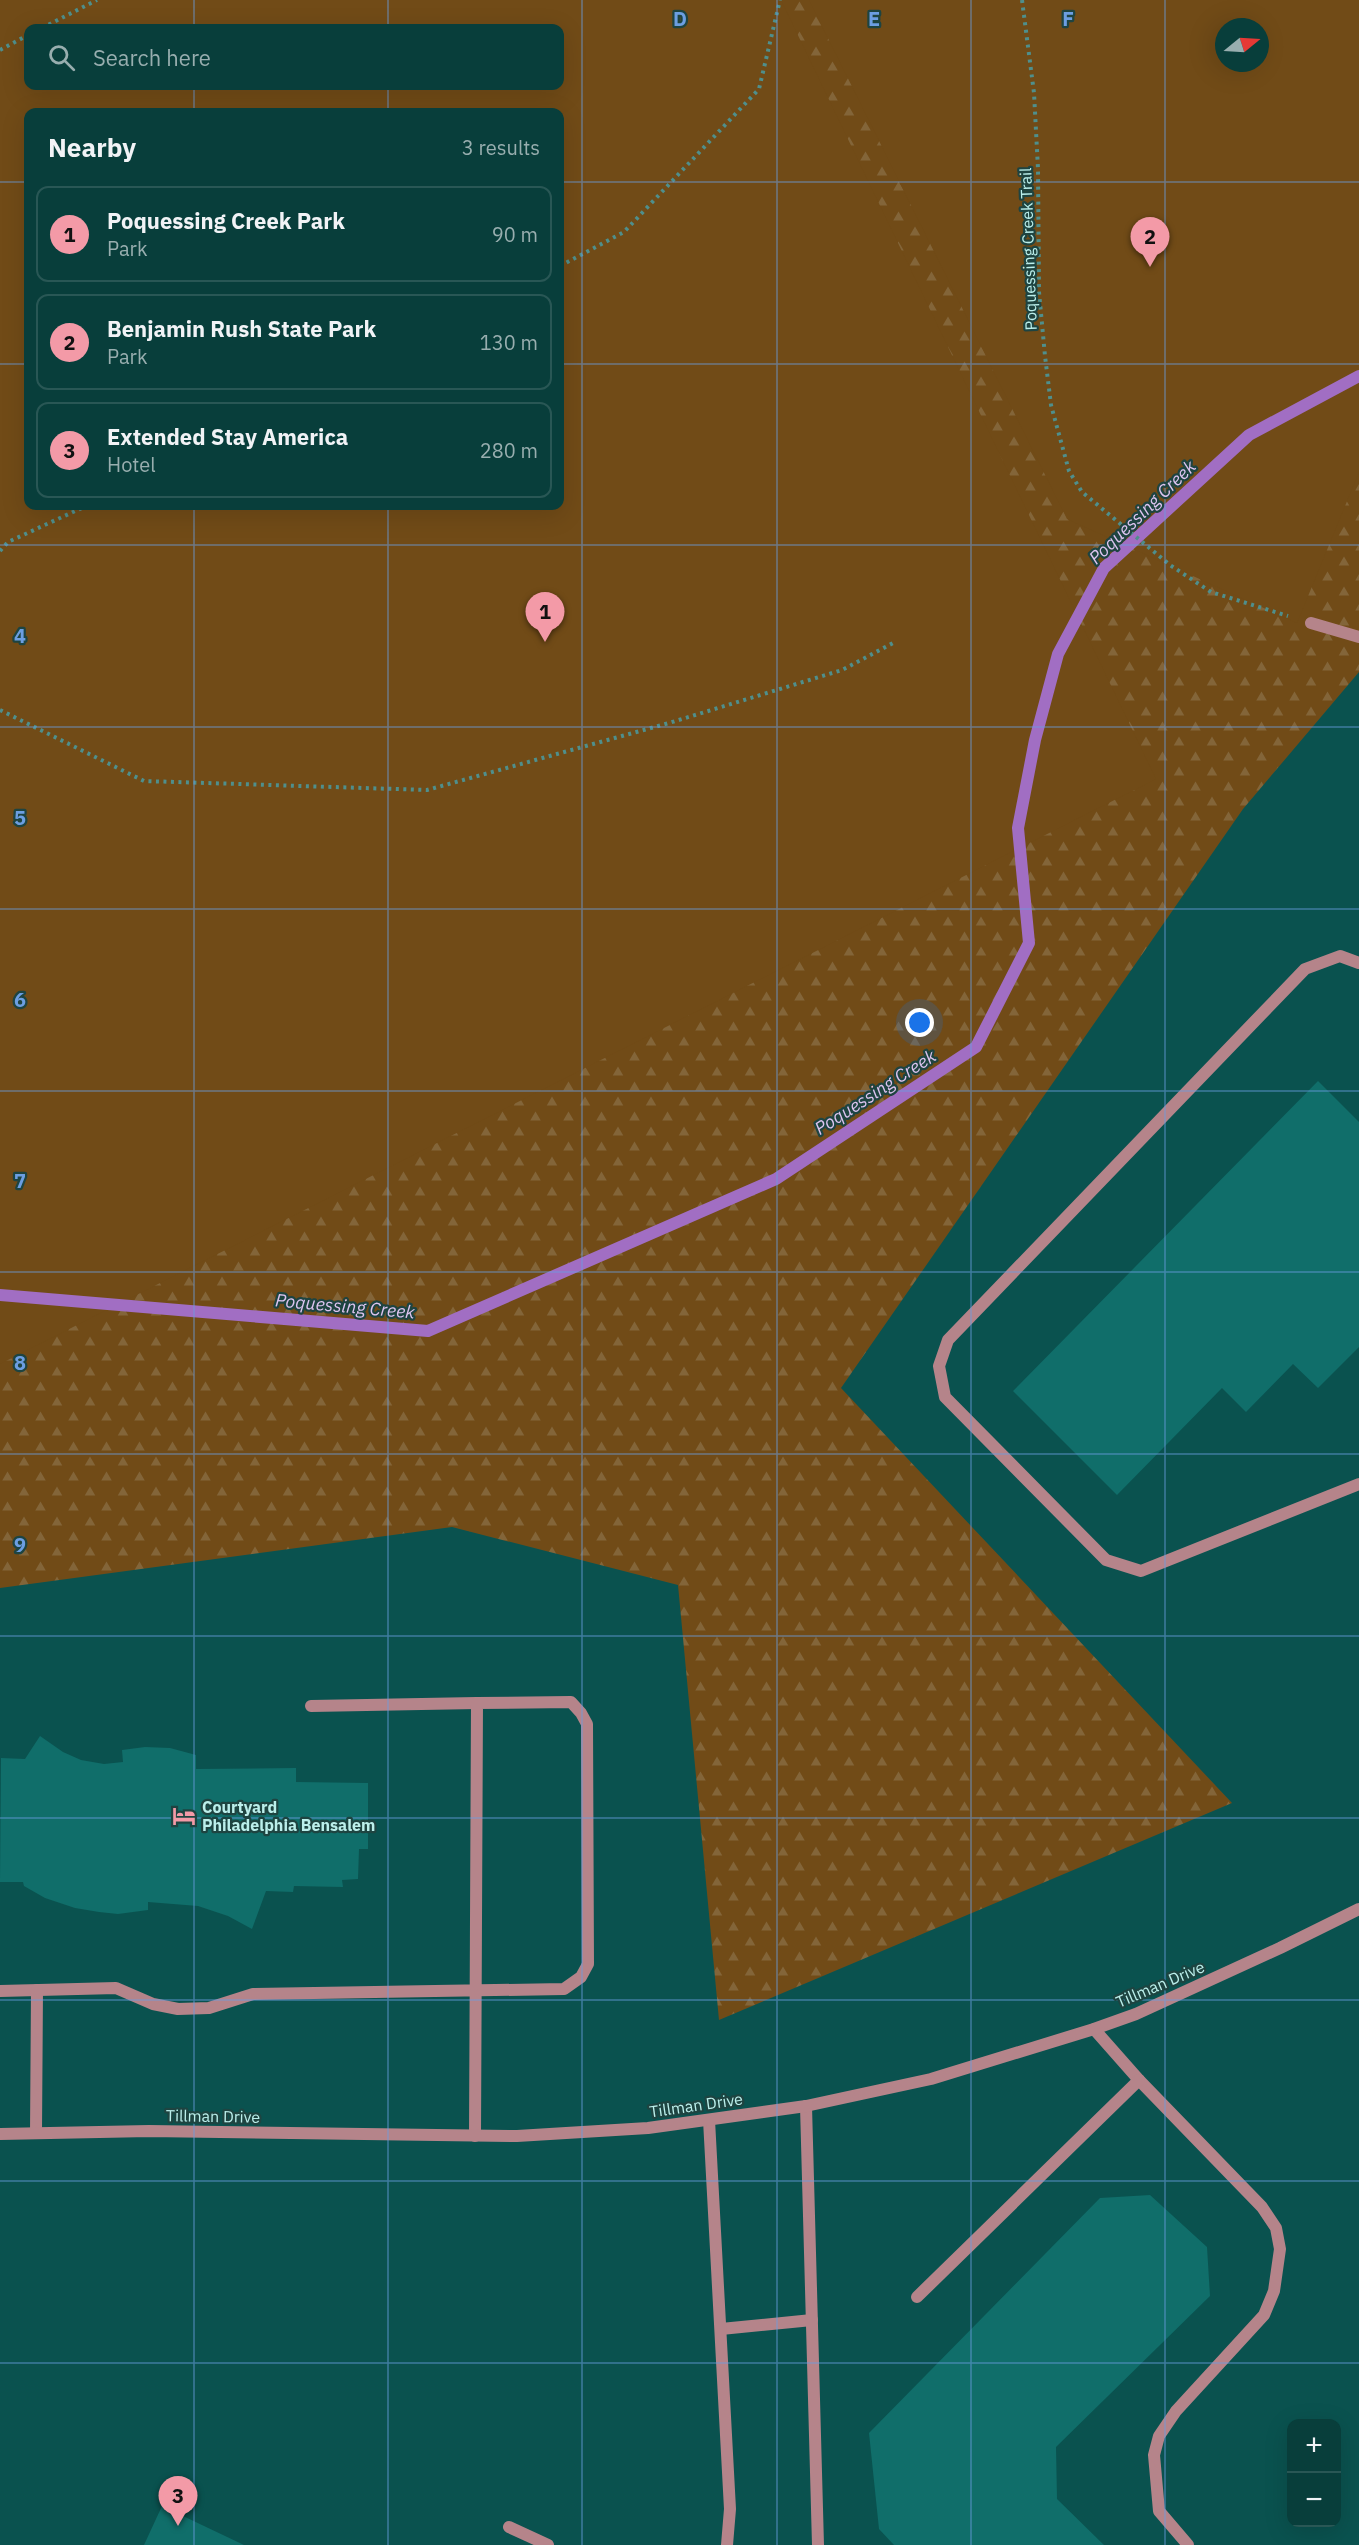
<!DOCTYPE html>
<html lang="en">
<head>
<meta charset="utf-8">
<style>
  :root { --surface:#083e3b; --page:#114542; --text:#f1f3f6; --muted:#98aeaf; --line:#295755; --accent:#f39aa7 }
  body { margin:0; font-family:"IBM Plex Sans",sans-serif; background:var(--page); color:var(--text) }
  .controls { position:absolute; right:18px; bottom:18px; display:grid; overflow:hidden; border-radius:12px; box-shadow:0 6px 24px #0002 }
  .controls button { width:54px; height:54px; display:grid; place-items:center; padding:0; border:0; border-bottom:2px solid var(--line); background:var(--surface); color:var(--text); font:30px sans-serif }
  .compass { position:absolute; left:1215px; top:18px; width:54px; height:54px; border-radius:50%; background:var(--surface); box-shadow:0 6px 24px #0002; rotate:72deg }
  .you { position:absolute; left:920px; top:1023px; width:21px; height:21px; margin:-15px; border:4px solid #fff; border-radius:50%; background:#1a73e8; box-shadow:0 0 0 9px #1a73e833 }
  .badge { display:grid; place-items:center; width:39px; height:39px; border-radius:50%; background:var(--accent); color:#111; font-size:20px; font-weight:700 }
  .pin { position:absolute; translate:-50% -50px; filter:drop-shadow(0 2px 3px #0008) }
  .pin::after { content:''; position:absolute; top:32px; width:21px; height:18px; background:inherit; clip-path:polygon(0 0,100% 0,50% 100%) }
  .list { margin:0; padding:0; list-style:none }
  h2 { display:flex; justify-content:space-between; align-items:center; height:78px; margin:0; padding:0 24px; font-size:26px }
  h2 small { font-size:20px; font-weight:400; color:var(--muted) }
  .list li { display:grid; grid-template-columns:39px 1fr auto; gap:18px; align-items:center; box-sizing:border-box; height:96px; margin:0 12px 12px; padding:0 12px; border:2px solid var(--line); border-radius:12px }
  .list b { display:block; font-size:22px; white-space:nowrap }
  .list p { margin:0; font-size:20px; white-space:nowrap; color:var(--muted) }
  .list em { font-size:20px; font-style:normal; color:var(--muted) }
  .icon { flex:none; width:33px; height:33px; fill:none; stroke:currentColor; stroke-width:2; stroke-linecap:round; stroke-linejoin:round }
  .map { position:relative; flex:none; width:1359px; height:2545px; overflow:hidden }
  .search { position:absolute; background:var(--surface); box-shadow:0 6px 24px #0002; left:24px; top:24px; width:540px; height:66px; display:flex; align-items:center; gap:15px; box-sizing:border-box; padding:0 21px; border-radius:12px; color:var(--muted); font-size:22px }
  .panel { position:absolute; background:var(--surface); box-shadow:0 6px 24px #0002; left:24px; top:108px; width:540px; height:402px; border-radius:12px }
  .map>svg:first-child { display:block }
  .forest { fill:url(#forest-firs); fill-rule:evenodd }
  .park { fill:#714b17; fill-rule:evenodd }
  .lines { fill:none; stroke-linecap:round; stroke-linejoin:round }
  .stream { stroke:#a16ec3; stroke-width:12 }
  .building { fill:#106e6a }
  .path { stroke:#4f8f8c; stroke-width:4; stroke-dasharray:3 4.5; stroke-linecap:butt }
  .lane { stroke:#b5848a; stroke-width:12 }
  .street { stroke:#b5848a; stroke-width:12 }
  .grid { fill:none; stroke:#6c9ee2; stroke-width:1.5; stroke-opacity:0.55 }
  .labels { text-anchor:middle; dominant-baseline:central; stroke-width:4.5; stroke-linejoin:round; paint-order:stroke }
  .street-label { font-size:16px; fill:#bbefeb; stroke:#1e4441 }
  .poi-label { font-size:16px; font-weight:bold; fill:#bbefeb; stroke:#1e4441; text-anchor:start }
  .water-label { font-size:18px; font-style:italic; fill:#ddc4f0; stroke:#1e4441 }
  .grid-label { font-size:20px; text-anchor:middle; font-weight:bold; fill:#6c9ee2; stroke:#1e4441; stroke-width:4.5; stroke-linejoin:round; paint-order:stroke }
</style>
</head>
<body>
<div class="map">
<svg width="1359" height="2545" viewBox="0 0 1359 2545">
  <defs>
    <pattern id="forest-firs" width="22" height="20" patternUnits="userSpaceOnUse" patternTransform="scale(1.5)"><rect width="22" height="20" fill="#714b17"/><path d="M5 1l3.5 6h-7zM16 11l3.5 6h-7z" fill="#836539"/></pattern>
  </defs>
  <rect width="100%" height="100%" fill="#0a524f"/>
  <path class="forest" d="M131 0H1359V672L1243 809 841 1388 1232 1803 719 2020 678 1585 452 1527 0 1588V110L29 86H560V28ZM1224 27H1260V63H1224ZM28 112H560V506H28Z"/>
  <g class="park">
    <path d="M0 0H781L1156 779 0 1364ZM28 28H560V86H28ZM28 112H560V506H28Z"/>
    <path d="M809 0H1359V472L1297 623 1067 519ZM1224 27H1260V63H1224Z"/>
  </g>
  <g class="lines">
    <polyline class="stream" points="0,1295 428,1331 776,1179 976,1047 1029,943 1018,828 1035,740 1058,654 1104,568 1249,435 1359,376"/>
  </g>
  <g class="building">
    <polygon points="1318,1081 1359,1122 1359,1347 1318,1388 1293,1364 1246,1412 1222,1388 1117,1495 1013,1391"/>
    <polygon points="40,1736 63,1752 81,1760 104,1764 123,1762 122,1750 145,1747 170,1748 196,1755 196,1769 296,1768 296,1782 368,1783 368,1849 359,1849 358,1879 342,1880 343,1887 294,1886 293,1892 266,1891 252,1929 228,1916 198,1906 148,1902 148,1910 118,1914 99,1912 75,1908 45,1898 24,1886 23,1882 0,1882 1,1758 25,1759"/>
    <polygon points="1150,2195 1207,2247 1210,2296 1056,2447 1057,2499 1104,2545 894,2545 879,2529 869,2433 1100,2198"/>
    <polygon points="162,2506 244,2545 144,2545"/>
  </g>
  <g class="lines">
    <g class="path">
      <polyline points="1022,0 1034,93 1038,169 1039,292 1045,356 1051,405 1069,471 1082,492 1170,565 1211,592 1288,616"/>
      <polyline points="42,28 97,0"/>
      <polyline points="0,50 28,35"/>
      <polyline points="560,266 624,232 759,89 780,0"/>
      <polyline points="0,551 8,542 86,506"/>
      <polyline points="0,710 144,781 427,790 669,723 842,670 893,643"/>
    </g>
    <g class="lane">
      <polyline points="1311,623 1359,637"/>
      <polyline points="1359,963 1340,956 1305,969 948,1340 939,1366 945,1397 1106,1560 1141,1571 1359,1484"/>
      <polyline points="311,1706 477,1703"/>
      <polyline points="0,1991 116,1988 153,2004 178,2009 209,2008 253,1994 564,1989 581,1977 588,1964 587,1724 581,1713 571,1702 477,1703 475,2136"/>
      <polyline points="1094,2029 1139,2080 1262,2207 1276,2228 1280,2249 1274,2291 1264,2315 1176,2411 1159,2436 1154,2455 1159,2511 1188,2545"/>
      <polyline points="36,2133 37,1990"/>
      <polyline points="917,2297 1139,2080"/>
      <polyline points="721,2329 812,2320"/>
      <polyline points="509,2527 548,2545"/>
    </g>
    <g class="street">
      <polyline points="806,2106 818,2545"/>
      <polyline points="709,2120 730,2509 727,2545"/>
      <polyline points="0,2134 149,2131 517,2136 648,2128 806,2106 931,2079 1094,2029 1136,2014 1280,1948 1359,1909"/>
    </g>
  </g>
  <path class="grid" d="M194 0V28M388 0V28M582 0V2545M777 0V2545M971 0V2545M1165 0V2545M194 86V112M388 86V112M0 182H28M560 182H1359M0 364H28M560 364H1359M194 506V2545M388 506V2545M0 545H1359M0 727H1359M0 909H1359M0 1091H1359M0 1272H1359M0 1454H1359M0 1636H1359M0 1818H1359M0 2000H1359M0 2181H1359M0 2363H1359"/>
  <defs>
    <g id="hotel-bare" transform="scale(1.8)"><path d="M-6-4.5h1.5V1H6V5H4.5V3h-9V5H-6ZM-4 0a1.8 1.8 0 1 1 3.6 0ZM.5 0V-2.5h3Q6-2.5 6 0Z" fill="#f39aa7" stroke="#1e4441" stroke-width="2.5" paint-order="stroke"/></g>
  </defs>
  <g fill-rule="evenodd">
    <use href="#hotel-bare" x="184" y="1816"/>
  </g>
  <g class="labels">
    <g class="street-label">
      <text transform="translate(1028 249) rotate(-92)">Poquessing Creek Trail</text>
      <text transform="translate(1160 1984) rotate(-23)">Tillman Drive</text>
      <text transform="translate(696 2105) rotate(-8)">Tillman Drive</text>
      <text transform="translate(213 2116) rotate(1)">Tillman Drive</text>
    </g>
    <g class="poi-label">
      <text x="202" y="1807">Courtyard<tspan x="202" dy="18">Philadelphia Bensalem</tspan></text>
    </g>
    <g class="water-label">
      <text transform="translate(1142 512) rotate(-44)">Poquessing Creek</text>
      <text transform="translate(875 1092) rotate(-33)">Poquessing Creek</text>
      <text transform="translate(345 1306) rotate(5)">Poquessing Creek</text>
    </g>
  </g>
  <g class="grid-label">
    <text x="680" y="26">D</text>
    <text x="874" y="26">E</text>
    <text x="1068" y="26">F</text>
    <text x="20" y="643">4</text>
    <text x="20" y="825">5</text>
    <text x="20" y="1007">6</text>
    <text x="20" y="1188">7</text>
    <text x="20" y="1370">8</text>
    <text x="20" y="1552">9</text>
  </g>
</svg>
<div class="controls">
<button>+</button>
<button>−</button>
</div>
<svg class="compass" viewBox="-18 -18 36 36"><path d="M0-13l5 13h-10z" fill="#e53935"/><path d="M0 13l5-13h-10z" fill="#98aeaf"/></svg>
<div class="you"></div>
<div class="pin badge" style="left:545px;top:642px">1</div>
<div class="pin badge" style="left:1150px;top:267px">2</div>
<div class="pin badge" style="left:178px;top:2526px">3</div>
<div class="search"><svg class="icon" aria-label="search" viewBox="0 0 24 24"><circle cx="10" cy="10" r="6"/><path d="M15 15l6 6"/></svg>Search here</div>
<section class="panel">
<h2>Nearby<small>3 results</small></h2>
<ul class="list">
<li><span class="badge">1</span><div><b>Poquessing Creek Park</b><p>Park</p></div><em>90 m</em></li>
<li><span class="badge">2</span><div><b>Benjamin Rush State Park</b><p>Park</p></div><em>130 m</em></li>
<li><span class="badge">3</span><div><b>Extended Stay America</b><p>Hotel</p></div><em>280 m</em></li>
</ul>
</section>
</div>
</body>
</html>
